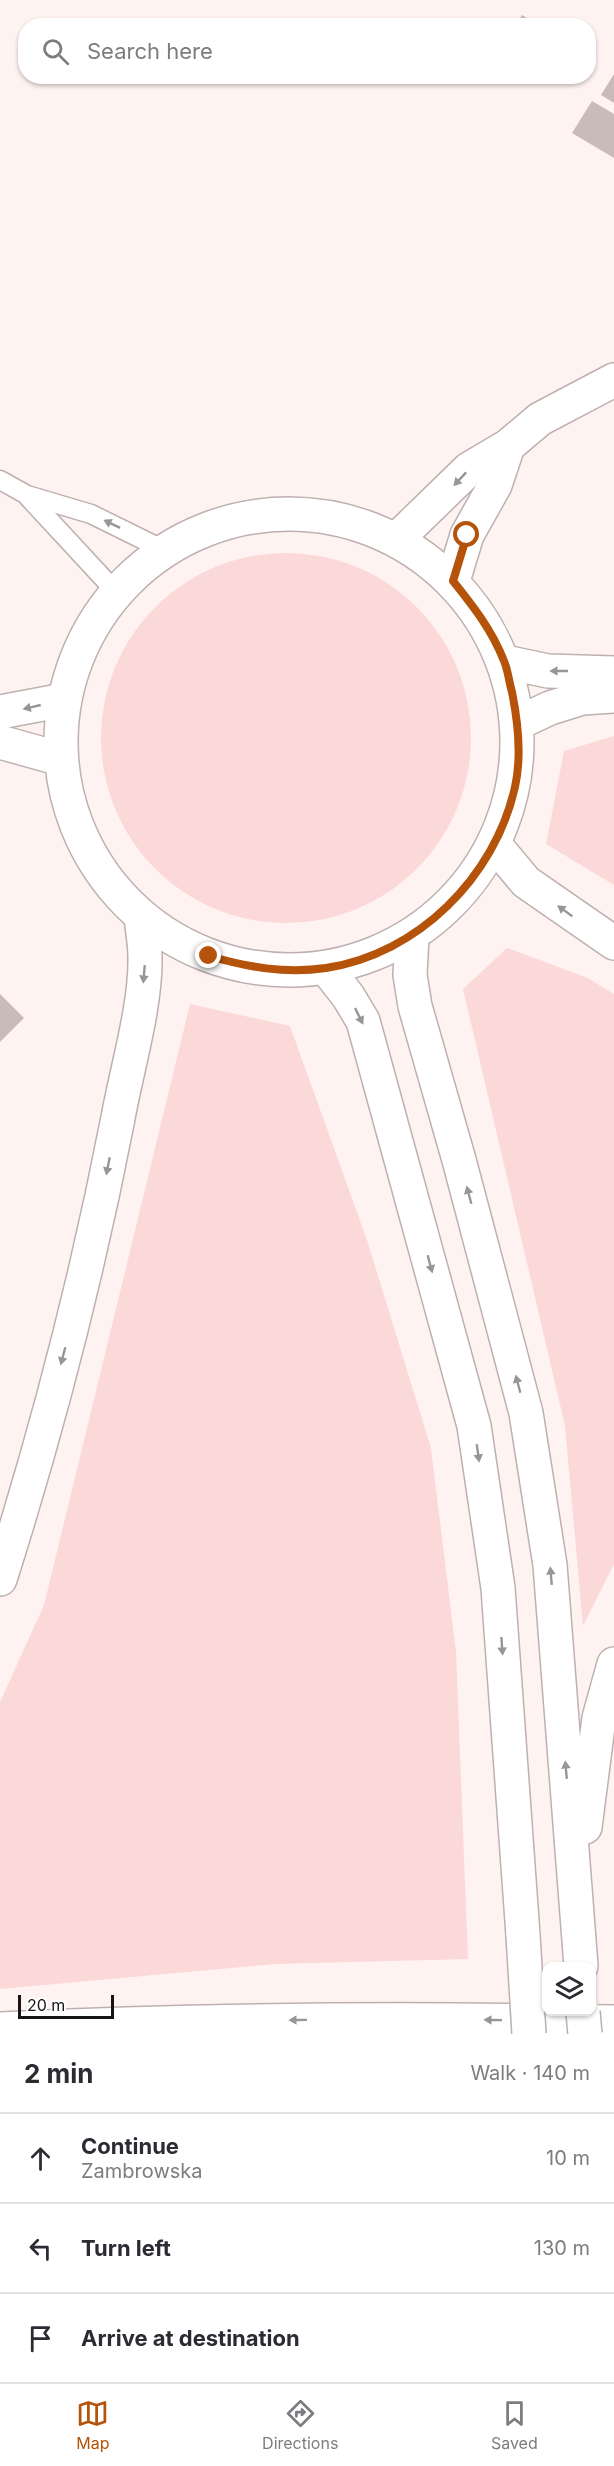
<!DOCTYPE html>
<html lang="en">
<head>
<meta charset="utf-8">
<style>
  :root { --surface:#fff; --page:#f7f7f7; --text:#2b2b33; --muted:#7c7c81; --line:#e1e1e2; --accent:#b45309 }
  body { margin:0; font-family:Inter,sans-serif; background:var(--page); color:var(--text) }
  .controls { position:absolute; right:18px; bottom:18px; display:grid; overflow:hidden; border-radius:12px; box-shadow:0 2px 4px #0004 }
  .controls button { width:54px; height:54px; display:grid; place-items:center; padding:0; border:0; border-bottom:2px solid var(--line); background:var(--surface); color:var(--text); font:30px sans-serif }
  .scale { position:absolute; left:18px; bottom:15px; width:96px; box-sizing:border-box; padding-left:6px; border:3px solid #191414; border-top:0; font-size:16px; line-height:21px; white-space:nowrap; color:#191414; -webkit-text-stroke:4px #fff; paint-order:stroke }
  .stop { position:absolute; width:18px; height:18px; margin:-14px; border:4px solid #b45309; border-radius:50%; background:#fff }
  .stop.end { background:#b45309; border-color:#fff; box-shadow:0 2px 6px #0008 }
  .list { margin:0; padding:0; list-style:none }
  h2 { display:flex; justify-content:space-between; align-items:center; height:78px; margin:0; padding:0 24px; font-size:26px }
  h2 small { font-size:20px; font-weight:400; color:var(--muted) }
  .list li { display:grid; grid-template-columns:39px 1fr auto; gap:18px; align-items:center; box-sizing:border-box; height:90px; padding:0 24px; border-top:2px solid var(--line) }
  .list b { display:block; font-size:22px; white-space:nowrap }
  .list p { margin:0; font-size:20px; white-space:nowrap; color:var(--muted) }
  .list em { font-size:20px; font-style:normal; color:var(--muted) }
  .icon { flex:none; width:33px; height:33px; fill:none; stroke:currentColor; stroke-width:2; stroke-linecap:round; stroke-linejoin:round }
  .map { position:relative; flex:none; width:614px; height:2034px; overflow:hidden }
  .search { position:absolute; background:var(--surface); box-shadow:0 2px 4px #0004; left:18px; right:18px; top:18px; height:66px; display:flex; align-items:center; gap:15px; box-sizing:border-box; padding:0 21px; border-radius:24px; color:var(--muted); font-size:22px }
  .sheet { height:348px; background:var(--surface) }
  nav { display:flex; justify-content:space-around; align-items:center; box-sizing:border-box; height:84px; border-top:2px solid var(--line); background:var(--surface); font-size:16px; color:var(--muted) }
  nav a { display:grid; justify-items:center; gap:3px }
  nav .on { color:var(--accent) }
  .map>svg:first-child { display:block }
  .green { fill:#fbd9d8 }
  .building { fill:#c9bbba }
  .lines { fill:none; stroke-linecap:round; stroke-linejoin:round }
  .lane-casing { stroke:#beb0af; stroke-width:21 }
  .secondary-casing { stroke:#beb0af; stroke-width:36 }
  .highway-casing { stroke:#beb0af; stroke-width:36 }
  .lane { stroke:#fff; stroke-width:18 }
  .secondary { stroke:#fff; stroke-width:33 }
  .highway { stroke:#fff; stroke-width:33 }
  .highway-bridge-casing { stroke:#beb0af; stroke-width:36; stroke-linecap:butt }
  .highway-bridge { stroke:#fff; stroke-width:33 }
  .oneway { fill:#989595 }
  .route { stroke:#b45309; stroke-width:8 }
</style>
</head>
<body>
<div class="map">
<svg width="614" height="2034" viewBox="0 0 614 2034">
  <rect width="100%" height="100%" fill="#fff3f2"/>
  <g class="green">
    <circle cx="286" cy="738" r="185"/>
    <polygon points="614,736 614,885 546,844 564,751"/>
    <polygon points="507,948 588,978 614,994 614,1564 583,1626 565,1426 463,989"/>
    <polygon points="190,1004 290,1026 367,1240 431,1448 456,1652 468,1959 275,1964 0,1989 0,1702 44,1605"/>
  </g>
  <g class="building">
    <polygon points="522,15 540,26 516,26"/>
    <polygon points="614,74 614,103 601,95"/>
    <polygon points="592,101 614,114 614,158 572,133"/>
    <polygon points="0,994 24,1018 0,1042"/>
  </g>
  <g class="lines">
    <g class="lane-casing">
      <g id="lane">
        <polyline points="0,480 27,495 91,514 164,550"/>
        <polyline points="28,497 116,592"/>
      </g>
    </g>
    <g class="secondary-casing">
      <g id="secondary">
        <circle cx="289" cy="742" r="228"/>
        <polyline points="397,539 469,469 508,446 540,419 614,380"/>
        <polyline points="453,581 467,535 495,485 508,446"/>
        <polyline points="505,662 548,671 614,673"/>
        <polyline points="0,712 64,700"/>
        <polyline points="518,723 550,708 582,698 614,696"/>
        <polyline points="0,742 61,759"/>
      </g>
    </g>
    <g class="highway-casing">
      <g id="highway">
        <polyline points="495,845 526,882 614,943"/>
        <polyline points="412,936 410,975 415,1006 459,1160 526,1413 550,1565 581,1966"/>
        <polyline points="326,968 348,996 363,1021 474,1426 498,1588 523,1935"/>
        <path d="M0 1579C48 1428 88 1273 118 1118 127 1068 146 1006 145 957 145 943 142 929 141 916"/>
        <polyline points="585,1827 599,1718 614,1664"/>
        <path d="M0 2029C205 2019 409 2018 614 2022"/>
      </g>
    </g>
    <use href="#lane" class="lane"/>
    <use href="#secondary" class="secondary"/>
    <use href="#highway" class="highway"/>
    <g class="highway-bridge-casing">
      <g id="highway-bridge">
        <polyline points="523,1935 529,2034"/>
        <polyline points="583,2012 585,2034"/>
      </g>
    </g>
    <use href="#highway-bridge" class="highway-bridge"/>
  </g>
  <defs><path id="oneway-solid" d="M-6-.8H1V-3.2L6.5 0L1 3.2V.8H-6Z" transform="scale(1.5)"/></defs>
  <g class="oneway">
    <use href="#oneway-solid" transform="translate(460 479) rotate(133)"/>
    <use href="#oneway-solid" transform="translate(112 524) rotate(-154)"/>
    <use href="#oneway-solid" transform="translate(559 671) rotate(-180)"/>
    <use href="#oneway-solid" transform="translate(32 707) rotate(167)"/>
    <use href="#oneway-solid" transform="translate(565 911) rotate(-144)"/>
    <use href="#oneway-solid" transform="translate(144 974) rotate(95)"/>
    <use href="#oneway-solid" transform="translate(359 1016) rotate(64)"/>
    <use href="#oneway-solid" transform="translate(108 1166) rotate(101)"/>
    <use href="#oneway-solid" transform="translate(469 1195) rotate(-105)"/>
    <use href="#oneway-solid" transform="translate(430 1264) rotate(75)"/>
    <use href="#oneway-solid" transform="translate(63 1356) rotate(105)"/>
    <use href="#oneway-solid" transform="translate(518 1384) rotate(-105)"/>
    <use href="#oneway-solid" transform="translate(478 1453) rotate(82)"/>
    <use href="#oneway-solid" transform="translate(551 1576) rotate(-95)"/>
    <use href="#oneway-solid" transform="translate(502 1646) rotate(86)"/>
    <use href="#oneway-solid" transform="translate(566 1770) rotate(-95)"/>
    <use href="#oneway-solid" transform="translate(298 2020) rotate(179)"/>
    <use href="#oneway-solid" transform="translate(493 2020) rotate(-179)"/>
  </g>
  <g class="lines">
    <path class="route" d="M209 956C247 967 285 974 326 968 418 954 495 877 515 787 522 756 518 722 512 692 509 682 508 670 504 661 492 630 473 606 453 581L467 535"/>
  </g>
</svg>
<div class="controls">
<button><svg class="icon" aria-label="layers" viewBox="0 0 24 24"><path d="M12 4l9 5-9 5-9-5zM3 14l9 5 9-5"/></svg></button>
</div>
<div class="scale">20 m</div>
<div class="stop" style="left:467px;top:535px"></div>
<div class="stop end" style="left:209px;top:956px"></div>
<div class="search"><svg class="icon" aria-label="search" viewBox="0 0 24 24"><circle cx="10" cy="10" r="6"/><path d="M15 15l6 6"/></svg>Search here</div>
</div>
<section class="sheet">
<h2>2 min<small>Walk · 140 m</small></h2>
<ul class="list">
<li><svg class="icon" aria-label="ahead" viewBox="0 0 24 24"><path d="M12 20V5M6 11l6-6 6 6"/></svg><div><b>Continue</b><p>Zambrowska</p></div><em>10 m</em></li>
<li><svg class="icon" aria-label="left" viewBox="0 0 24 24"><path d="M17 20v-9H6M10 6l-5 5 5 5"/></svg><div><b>Turn left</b></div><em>130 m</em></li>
<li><svg class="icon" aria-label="arrive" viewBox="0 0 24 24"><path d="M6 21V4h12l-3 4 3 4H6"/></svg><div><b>Arrive at destination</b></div></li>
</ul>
</section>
<nav>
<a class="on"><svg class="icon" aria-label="map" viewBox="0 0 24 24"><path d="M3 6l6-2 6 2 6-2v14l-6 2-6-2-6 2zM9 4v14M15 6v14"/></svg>Map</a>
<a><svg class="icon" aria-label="directions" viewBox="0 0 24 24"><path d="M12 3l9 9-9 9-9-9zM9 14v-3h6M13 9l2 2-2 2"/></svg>Directions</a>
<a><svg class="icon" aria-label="saved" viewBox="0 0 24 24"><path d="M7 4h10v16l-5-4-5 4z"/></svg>Saved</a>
</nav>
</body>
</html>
